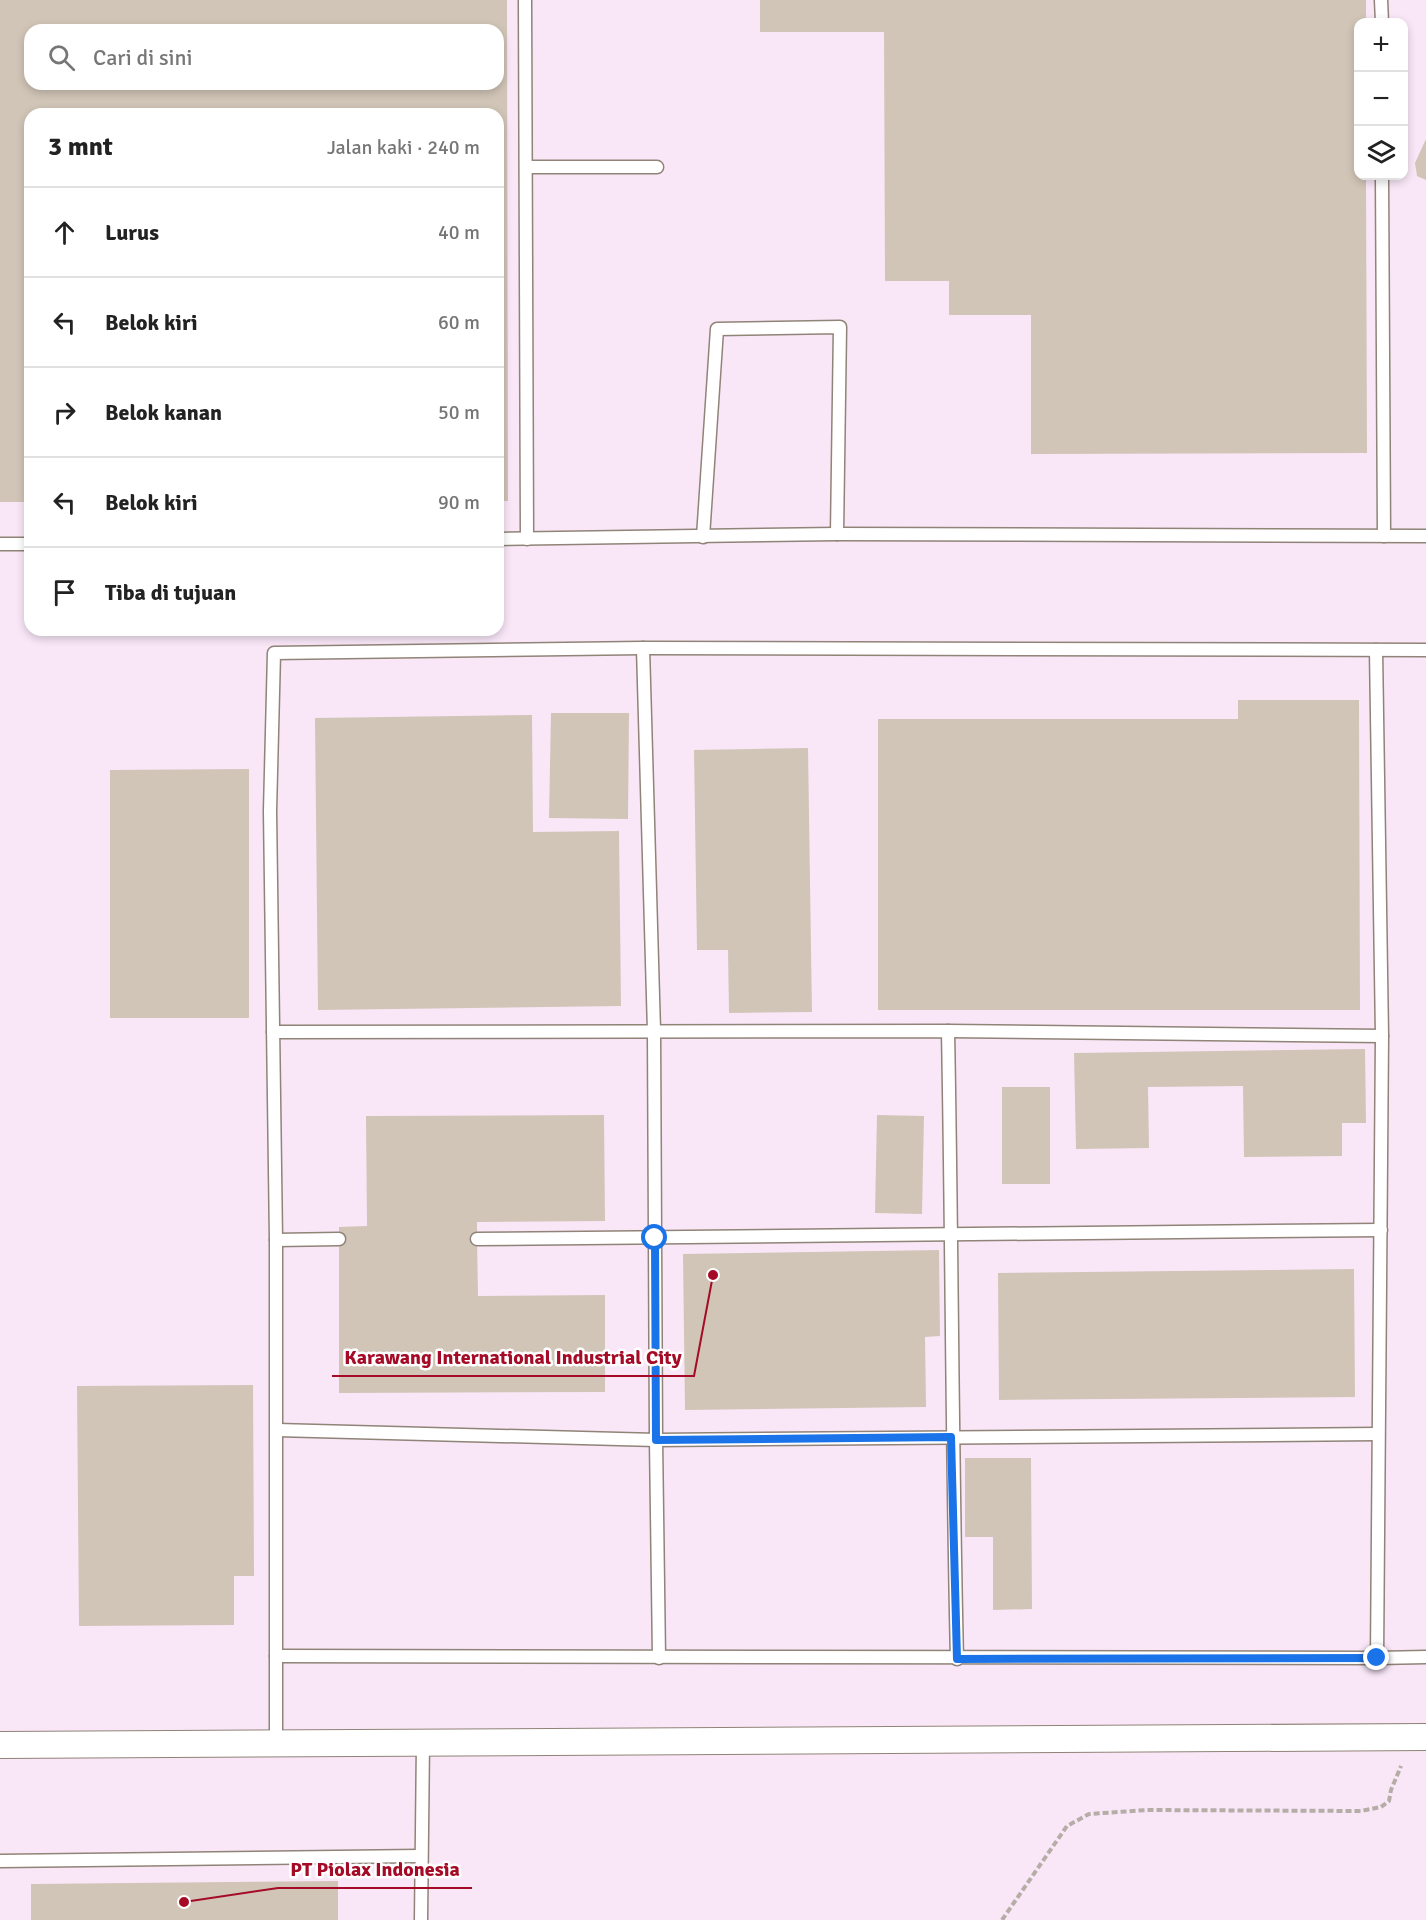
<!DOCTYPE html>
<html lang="id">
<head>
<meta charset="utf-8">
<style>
  :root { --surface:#fff; --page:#f2f2f2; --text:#222; --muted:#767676; --line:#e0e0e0 }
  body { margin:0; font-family:Signika,sans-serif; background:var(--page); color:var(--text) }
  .controls { position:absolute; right:18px; top:18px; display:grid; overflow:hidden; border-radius:12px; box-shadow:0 3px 9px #0003 }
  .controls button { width:54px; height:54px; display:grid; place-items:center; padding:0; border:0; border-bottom:2px solid var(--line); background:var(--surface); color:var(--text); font:30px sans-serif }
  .stop { position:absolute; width:18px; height:18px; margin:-14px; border:4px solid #1a73e8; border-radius:50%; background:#fff }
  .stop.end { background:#1a73e8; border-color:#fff; box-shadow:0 2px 6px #0008 }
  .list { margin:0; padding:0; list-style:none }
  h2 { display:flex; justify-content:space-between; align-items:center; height:78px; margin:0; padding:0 24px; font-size:26px }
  h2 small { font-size:20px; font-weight:400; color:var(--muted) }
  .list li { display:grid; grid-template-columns:39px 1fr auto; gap:18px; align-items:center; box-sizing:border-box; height:90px; padding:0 24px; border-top:2px solid var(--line) }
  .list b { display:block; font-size:22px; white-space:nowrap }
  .list em { font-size:20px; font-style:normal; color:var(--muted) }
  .icon { flex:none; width:33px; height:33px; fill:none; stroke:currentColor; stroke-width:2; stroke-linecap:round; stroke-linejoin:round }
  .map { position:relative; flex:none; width:1426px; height:1920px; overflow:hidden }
  .search { position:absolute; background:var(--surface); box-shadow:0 3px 9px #0003; left:24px; top:24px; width:480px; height:66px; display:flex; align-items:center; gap:15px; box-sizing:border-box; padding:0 21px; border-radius:18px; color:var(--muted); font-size:22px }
  .panel { position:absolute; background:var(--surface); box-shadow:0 3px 9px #0003; left:24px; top:108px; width:480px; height:528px; border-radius:18px }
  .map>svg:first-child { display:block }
  .industrial { fill:#f9e7f8; fill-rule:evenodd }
  .building { fill:#d1c5b7; fill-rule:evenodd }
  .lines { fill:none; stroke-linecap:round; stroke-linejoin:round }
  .lane-casing { stroke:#908377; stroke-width:15 }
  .street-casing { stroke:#908377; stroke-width:28 }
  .path { stroke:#b5ada6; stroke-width:4; stroke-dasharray:6 3; stroke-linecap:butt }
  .lane { stroke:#fff; stroke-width:12 }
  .street { stroke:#fff; stroke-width:26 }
  .route { stroke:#1a73e8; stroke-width:8 }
  .leader { fill:none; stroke:#a50b26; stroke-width:2 }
  .callout-dot { fill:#a50b26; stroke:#fff; stroke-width:2 }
  .callout-label { font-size:20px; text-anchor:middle; font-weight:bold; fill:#a50b26; stroke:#fff; stroke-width:5; stroke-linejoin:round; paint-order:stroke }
</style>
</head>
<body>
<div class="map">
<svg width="1426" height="1920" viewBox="0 0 1426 1920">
  <rect width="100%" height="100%" fill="#fff6ee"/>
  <path class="industrial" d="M0 0H1426V1920H0ZM1358 22H1404V176H1358ZM30 30H498V84H30ZM30 114H498V630H30Z"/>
  <g class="building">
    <path d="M0 0H507L508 501H498V114H30V502H0ZM30 30H498V84H30Z"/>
    <polygon points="760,0 1366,0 1366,22 1358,22 1358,176 1366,176 1367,453 1031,454 1031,315 949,315 949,281 885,281 884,32 760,32"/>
    <polygon points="1426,139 1426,180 1417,176 1415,163"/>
    <polygon points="1238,700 1359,700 1360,1010 878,1010 878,719 1238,719"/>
    <polygon points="551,713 629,713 628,819 549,818"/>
    <polygon points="532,715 533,832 619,831 621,1006 318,1010 315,718"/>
    <polygon points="808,748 812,1012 729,1013 728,950 697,950 694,750"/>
    <polygon points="249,769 249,1018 110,1018 110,770"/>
    <polygon points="1365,1049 1366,1123 1342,1123 1342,1156 1244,1157 1243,1086 1148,1087 1149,1148 1076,1149 1074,1053"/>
    <rect x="1002" y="1087" width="48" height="97"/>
    <polygon points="604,1115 605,1221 477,1222 477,1239 478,1296 605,1295 605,1392 339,1393 339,1227 367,1226 366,1116"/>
    <polygon points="877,1115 924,1116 922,1214 875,1213"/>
    <polygon points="939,1250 940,1336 925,1337 926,1407 685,1410 683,1254"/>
    <polygon points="1354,1269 1355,1397 999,1400 998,1273"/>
    <polygon points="253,1385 254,1576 234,1576 234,1625 79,1626 77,1386"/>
    <polygon points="965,1458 1031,1458 1032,1609 993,1610 993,1537 965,1537"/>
    <polygon points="338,1881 338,1920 31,1920 31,1884"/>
  </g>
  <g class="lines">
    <g class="lane-casing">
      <g id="lane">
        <polyline points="525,0 527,539"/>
        <polyline points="1381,0 1382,22"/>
        <polyline points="527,167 657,167"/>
        <polyline points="1382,176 1384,536"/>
        <polyline points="703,537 717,329 840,327 837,534"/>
        <polyline points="498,539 837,534 1426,536"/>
        <polyline points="0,544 30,544"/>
        <polyline points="948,1031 1382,1036"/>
        <path d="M273 1032 948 1031C952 1241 952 1450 957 1659"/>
        <polyline points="477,1239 1381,1230"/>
        <polyline points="276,1240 339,1239"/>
        <polyline points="277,1430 656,1440 654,1031 643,648"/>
        <polyline points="276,1656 1377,1658 1382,1036 1376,650"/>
        <polyline points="659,1658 656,1440 1378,1434"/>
        <polyline points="1377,1658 1426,1657"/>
        <polyline points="276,1743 276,1240 270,811 274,653 643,648 1426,650"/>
        <polyline points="0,1861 420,1856"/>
        <polyline points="421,1920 423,1742"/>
      </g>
    </g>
    <g class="street-casing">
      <polyline id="street" points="0,1745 1426,1737"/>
    </g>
    <polyline class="path" points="1002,1920 1067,1826 1089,1814 1147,1810 1361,1811 1381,1807 1389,1801 1391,1790 1401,1766"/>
    <use href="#lane" class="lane"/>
    <use href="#street" class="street"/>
  </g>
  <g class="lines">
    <polyline class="route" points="655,1238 656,1440 951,1437 957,1659 1377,1658"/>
  </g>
  <path class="leader" d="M713 1275L694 1376H332M184 1902L278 1888H472"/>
  <g class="callout-dot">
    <circle cx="713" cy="1275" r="6"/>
    <circle cx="184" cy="1902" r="6"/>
  </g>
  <g class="callout-label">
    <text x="513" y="1364">Karawang International Industrial City</text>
    <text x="375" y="1876">PT Piolax Indonesia</text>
  </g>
</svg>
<div class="controls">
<button>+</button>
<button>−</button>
<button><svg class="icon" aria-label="layers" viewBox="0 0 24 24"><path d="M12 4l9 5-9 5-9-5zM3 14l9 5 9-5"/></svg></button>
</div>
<div class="stop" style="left:655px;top:1238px"></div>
<div class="stop end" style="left:1377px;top:1658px"></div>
<div class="search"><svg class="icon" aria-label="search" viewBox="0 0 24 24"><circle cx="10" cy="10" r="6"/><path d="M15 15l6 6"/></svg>Cari di sini</div>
<section class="panel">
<h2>3 mnt<small>Jalan kaki · 240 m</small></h2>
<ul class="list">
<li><svg class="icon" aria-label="ahead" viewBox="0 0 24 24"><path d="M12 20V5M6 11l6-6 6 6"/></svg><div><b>Lurus</b></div><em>40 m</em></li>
<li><svg class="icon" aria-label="left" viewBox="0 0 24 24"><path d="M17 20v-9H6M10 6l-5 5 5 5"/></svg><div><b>Belok kiri</b></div><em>60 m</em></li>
<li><svg class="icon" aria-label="right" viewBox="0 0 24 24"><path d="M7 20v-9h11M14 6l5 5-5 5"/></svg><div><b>Belok kanan</b></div><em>50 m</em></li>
<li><svg class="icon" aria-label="left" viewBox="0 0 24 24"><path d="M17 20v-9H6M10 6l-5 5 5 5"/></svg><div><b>Belok kiri</b></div><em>90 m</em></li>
<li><svg class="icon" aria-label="arrive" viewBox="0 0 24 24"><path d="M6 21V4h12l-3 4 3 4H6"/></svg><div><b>Tiba di tujuan</b></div></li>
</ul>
</section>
</div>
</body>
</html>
